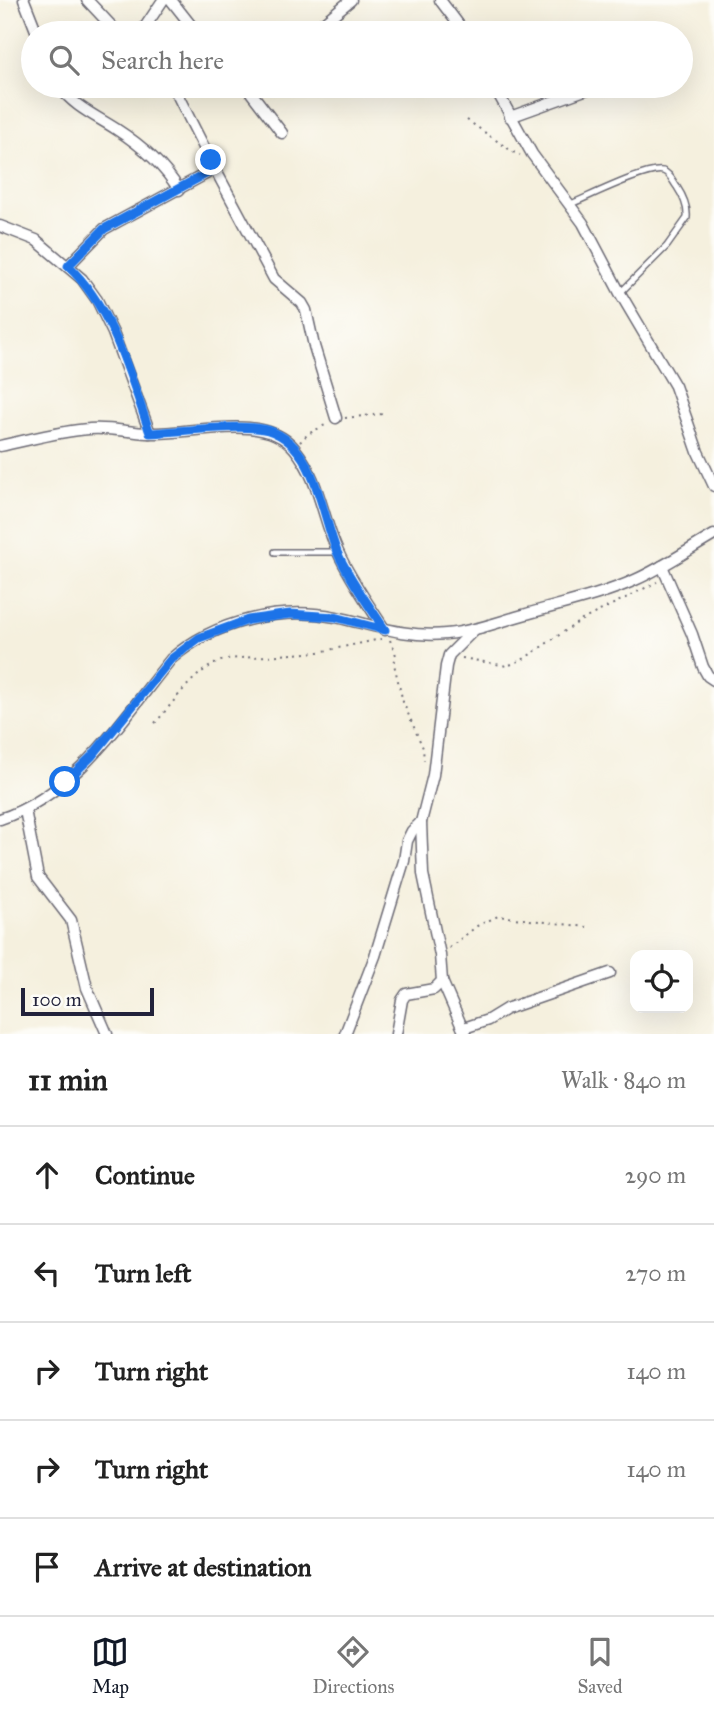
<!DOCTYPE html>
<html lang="en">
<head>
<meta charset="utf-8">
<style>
  :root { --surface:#fff; --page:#f2f2f2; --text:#222; --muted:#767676; --line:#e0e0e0; --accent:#111827 }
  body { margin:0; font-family:"IM FELL Great Primer",serif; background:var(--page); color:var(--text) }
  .controls { position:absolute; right:21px; bottom:21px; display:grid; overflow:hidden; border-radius:14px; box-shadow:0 7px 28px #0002 }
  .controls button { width:63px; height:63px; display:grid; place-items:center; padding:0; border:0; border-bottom:2px solid var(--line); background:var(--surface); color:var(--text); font:35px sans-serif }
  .scale { position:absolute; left:21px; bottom:18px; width:133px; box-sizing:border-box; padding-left:7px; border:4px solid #22223b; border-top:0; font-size:19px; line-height:24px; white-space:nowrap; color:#22223b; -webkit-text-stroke:5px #fdfcf7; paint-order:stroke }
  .stop { position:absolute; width:21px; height:21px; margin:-16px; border:5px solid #1a73e8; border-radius:50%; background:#fff }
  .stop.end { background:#1a73e8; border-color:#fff; box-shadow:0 2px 7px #0008 }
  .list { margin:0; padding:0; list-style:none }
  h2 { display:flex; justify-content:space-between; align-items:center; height:91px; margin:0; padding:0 28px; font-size:30px }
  h2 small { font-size:23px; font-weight:400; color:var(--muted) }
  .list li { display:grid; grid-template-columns:46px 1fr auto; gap:21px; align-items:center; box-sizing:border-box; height:98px; padding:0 28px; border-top:2px solid var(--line) }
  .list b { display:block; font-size:26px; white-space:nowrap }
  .list em { font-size:23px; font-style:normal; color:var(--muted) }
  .icon { flex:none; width:38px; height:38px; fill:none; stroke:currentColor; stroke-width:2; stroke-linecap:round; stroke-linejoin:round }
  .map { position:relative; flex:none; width:714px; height:1034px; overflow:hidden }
  .search { position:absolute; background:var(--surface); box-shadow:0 7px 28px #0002; left:21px; right:21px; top:21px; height:77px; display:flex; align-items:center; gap:18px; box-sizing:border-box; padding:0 24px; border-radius:38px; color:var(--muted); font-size:26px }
  .sheet { height:581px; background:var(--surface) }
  nav { display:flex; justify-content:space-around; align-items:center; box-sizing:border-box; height:98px; border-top:2px solid var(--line); background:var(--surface); font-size:19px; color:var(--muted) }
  nav a { display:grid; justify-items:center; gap:4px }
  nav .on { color:var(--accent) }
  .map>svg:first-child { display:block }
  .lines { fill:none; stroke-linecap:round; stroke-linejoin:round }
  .service-casing { stroke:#6c6a74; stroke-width:8 }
  .minor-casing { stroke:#6c6a74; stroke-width:13 }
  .path { stroke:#6c6a74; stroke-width:2; stroke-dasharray:2 5; stroke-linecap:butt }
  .service { stroke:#fff; stroke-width:5 }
  .minor { stroke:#fff; stroke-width:10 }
  .route { stroke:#1a73e8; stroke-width:9 }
</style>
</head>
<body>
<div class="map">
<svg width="714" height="1034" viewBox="0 0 714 1034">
  <rect width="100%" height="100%" fill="#fdfcf7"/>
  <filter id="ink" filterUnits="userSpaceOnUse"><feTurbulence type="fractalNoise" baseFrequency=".0143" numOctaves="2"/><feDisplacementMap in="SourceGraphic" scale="14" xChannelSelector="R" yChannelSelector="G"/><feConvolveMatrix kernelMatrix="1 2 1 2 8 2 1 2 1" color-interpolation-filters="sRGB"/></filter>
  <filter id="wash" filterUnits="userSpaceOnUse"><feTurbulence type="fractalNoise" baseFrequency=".00686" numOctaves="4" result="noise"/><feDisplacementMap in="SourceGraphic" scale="28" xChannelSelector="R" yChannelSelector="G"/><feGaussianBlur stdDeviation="1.57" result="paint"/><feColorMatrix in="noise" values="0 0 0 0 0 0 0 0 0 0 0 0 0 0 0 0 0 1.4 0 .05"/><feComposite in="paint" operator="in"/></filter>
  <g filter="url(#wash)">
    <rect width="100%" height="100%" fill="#f5f0de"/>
  </g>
  <g filter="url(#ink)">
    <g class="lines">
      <g class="service-casing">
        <g id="service">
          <path d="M571 204C588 197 648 167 663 171 670 173 673 182 677 187 683 196 688 207 687 218L667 246 620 293"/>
          <polyline points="275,552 337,552"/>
        </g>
      </g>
      <g class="minor-casing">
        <g id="minor">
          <polyline points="24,0 37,33"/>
          <polyline points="87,0 118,33"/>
          <polyline points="171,0 197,33"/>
          <polyline points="440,0 465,33"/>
          <polyline points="141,33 163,0"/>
          <polyline points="311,33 351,0"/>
          <path d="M59 86C73 106 96 116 116 129 141 145 164 165 179 190"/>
          <polyline points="246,86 282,133"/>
          <polyline points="494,86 532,154 583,223 620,293 675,386 698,452 714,486"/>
          <polyline points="510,117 596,86"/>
          <polyline points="215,169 274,279 302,303 306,310 314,346 336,418"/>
          <polyline points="0,226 36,240 82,279 97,300 113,333 150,433"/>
          <polyline points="68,266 104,229 215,169 177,94 170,86"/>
          <path d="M0 446C29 440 59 431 89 429 108 427 128 432 147 433 190 435 265 411 295 449 320 480 322 518 338 552 350 579 369 605 385 630"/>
          <polyline points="662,566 692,634 703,667 708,676 714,680"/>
          <polyline points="25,810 38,877 71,920 87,988 107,1034"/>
          <path d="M0 819C76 794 123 718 171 659 214 621 280 606 336 617 373 625 407 638 446 634 472 632 498 622 523 615 560 604 600 596 635 580 662 568 688 550 714 535"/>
          <polyline points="442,981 465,1034"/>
          <polyline points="464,1028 488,1020 506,1009 610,973"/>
          <polyline points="345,1034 375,956 404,861 407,841 412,831 421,822"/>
          <polyline points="396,1034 402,1000 406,994 434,989 442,981 440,955 423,874 421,822 433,775 446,666 449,655 475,629"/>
        </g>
      </g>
      <g class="path">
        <polyline points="467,120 513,152 520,155"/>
        <polyline points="345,418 383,414"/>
        <polyline points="300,442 308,434 327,424"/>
        <polyline points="390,640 396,655 394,664 403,702 423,748 424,761"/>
        <polyline points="462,658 507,666 522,660 580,621 657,582"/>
        <path d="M155 723C177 699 195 668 227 659L319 652 381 639"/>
        <polyline points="449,948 477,926 498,916 587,927"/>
      </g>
      <use href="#service" class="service"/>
      <use href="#minor" class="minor"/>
    </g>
  </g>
  <g class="lines" filter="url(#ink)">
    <path class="route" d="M65 782 92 756 171 659 199 638 248 620 290 614 335 617 385 630C369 605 349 579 337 552 321 512 316 445 268 430 243 423 178 432 150 433 130 375 113 309 68 266L104 229 215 169 211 160"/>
  </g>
</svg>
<div class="controls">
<button><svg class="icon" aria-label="locate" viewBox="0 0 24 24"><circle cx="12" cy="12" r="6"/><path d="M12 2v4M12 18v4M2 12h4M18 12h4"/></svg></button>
</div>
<div class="scale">100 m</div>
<div class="stop" style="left:65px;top:782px"></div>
<div class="stop end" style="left:211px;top:160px"></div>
<div class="search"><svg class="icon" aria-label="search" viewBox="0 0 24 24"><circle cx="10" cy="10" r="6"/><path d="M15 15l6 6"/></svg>Search here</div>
</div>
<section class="sheet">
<h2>11 min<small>Walk · 840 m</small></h2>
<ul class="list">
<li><svg class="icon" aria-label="ahead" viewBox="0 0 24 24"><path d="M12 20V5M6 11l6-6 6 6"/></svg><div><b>Continue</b></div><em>290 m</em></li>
<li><svg class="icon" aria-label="left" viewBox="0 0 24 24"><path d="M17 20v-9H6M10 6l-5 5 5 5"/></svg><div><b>Turn left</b></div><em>270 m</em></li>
<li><svg class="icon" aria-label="right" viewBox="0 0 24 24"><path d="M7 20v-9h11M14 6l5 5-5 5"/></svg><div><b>Turn right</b></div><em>140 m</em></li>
<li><svg class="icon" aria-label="right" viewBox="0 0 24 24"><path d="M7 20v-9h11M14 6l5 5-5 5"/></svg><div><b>Turn right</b></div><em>140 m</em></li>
<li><svg class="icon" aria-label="arrive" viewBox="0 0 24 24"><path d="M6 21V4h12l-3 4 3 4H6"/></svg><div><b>Arrive at destination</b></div></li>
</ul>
</section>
<nav>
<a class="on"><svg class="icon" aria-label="map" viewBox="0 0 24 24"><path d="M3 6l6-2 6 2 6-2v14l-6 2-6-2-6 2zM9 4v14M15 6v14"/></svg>Map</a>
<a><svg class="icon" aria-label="directions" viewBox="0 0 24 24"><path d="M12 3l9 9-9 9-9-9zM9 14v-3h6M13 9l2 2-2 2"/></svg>Directions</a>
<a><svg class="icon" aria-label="saved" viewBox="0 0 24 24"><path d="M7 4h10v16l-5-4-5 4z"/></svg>Saved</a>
</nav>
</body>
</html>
